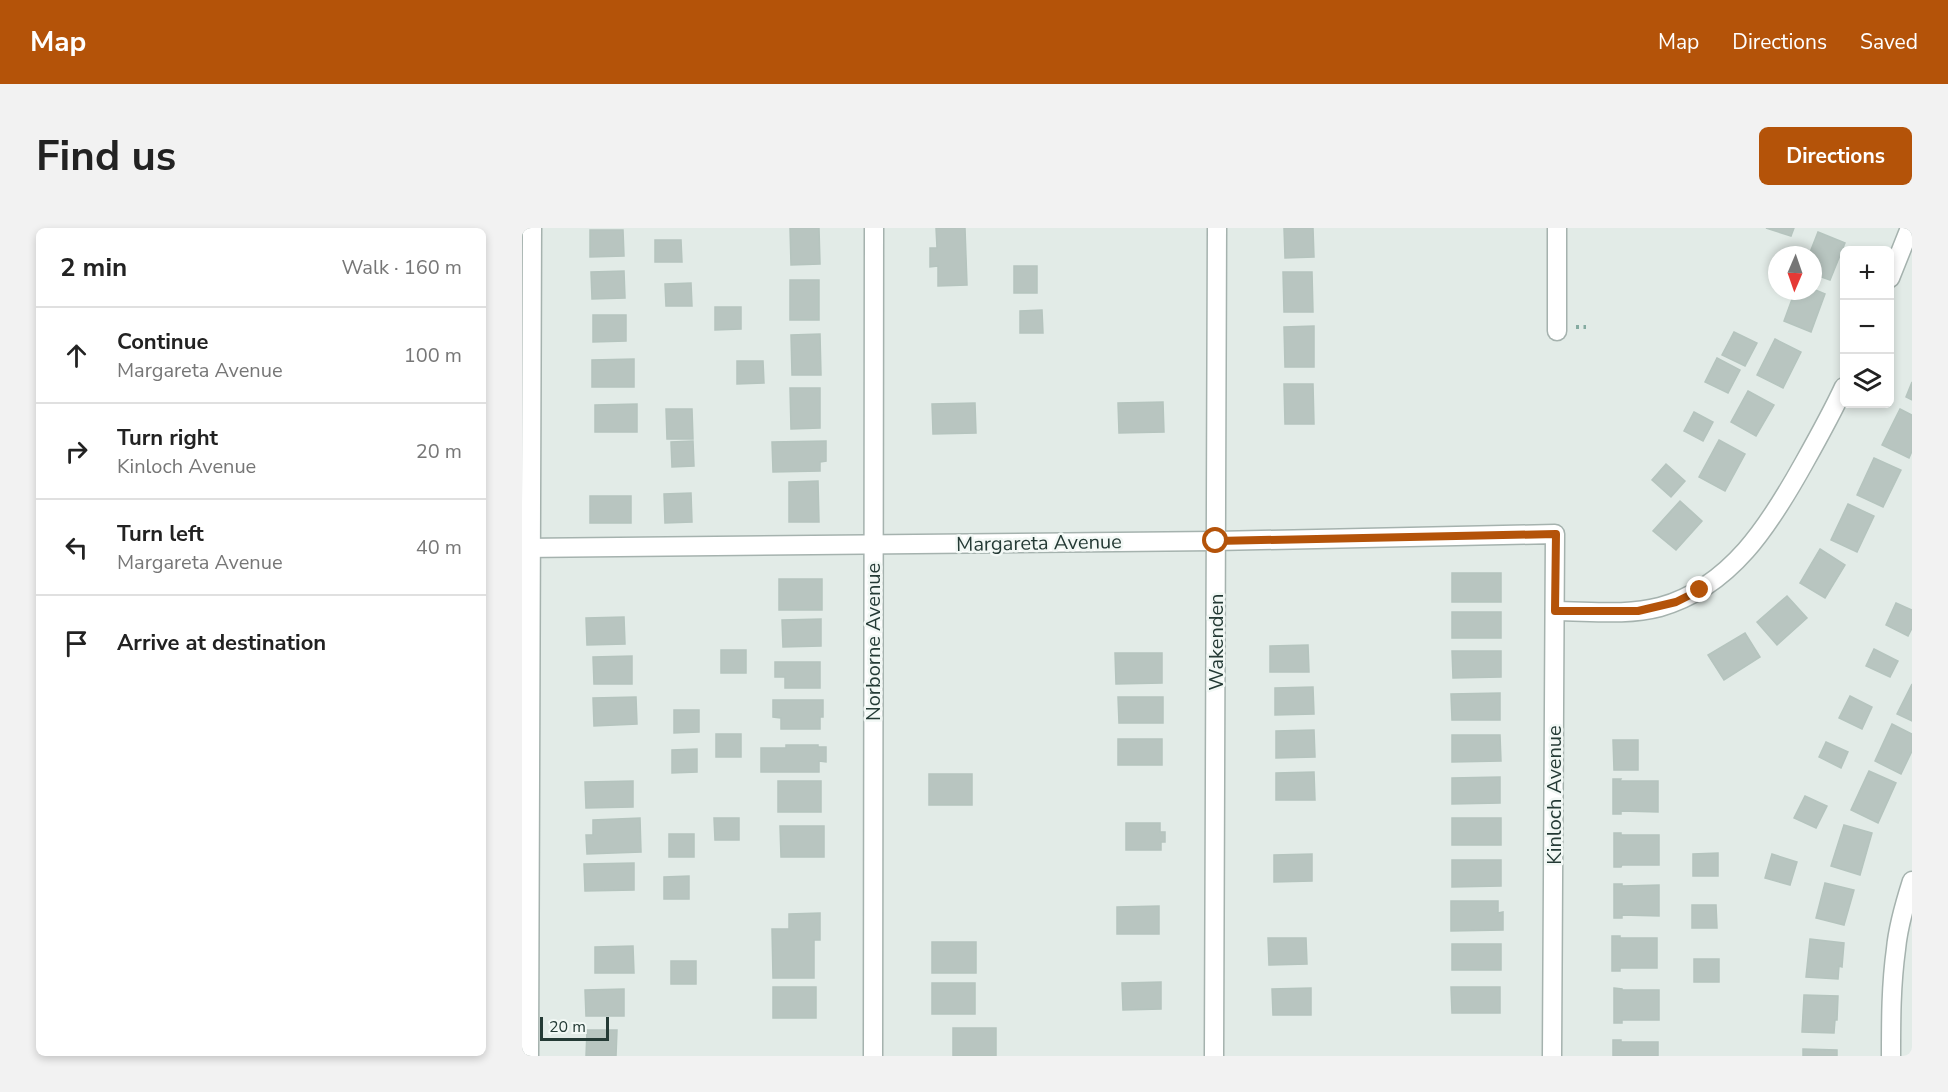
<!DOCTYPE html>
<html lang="en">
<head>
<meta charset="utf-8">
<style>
  :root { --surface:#fff; --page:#f2f2f2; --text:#222; --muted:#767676; --line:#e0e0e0; --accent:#b45309 }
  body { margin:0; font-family:"Nunito Sans",sans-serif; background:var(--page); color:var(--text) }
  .controls { position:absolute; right:18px; top:18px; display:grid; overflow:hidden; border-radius:9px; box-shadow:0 3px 9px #0003 }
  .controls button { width:54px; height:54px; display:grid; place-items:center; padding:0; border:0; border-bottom:2px solid var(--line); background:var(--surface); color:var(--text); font:30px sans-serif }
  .compass { position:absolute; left:1246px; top:18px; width:54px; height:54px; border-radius:50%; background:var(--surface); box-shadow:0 3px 9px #0003; rotate:182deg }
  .scale { position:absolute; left:18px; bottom:15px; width:69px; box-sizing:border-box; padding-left:6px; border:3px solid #243a35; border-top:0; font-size:16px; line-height:21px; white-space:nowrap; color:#243a35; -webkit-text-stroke:4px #f2f8f5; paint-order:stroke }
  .stop { position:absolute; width:18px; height:18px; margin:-14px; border:4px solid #b45309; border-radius:50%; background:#fff }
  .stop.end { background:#b45309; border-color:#fff; box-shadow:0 2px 6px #0008 }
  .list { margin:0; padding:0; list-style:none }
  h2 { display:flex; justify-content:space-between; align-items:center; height:78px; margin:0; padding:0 24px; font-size:26px }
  h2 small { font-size:20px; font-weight:400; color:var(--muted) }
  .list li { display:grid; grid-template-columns:39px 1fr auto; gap:18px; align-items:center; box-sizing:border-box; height:96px; padding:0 24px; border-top:2px solid var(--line) }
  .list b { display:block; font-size:22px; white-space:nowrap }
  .list p { margin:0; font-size:20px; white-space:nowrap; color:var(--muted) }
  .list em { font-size:20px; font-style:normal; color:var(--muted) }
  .icon { flex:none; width:33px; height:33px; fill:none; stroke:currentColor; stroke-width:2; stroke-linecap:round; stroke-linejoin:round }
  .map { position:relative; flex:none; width:1390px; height:828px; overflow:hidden; border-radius:9px }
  header { display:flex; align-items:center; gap:36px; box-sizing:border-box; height:84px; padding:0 30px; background:var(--accent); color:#fff }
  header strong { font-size:28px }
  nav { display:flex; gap:33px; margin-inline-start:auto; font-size:21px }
  .intro { display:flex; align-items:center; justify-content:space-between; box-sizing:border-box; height:144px; padding:0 36px }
  h1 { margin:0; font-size:42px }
  .button { padding:15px 27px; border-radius:9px; background:var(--accent); color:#fff; font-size:21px; font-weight:700 }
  main { display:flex; gap:36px; padding:0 36px }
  aside { flex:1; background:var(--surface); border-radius:9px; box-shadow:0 3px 9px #0003 }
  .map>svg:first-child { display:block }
  .building { fill:#b8c5c0; stroke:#b5c4be; stroke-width:1.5 }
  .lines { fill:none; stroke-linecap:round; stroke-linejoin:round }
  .minor-casing { stroke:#a5b2ae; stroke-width:21 }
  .path { stroke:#85aba1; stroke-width:4; stroke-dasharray:3 4.5; stroke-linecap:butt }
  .minor { stroke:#fff; stroke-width:18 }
  .route { stroke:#b45309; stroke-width:8 }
  .labels { text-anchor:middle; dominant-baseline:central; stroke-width:5; stroke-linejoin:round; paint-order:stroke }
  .street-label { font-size:20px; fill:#243a35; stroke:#f2f8f5 }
</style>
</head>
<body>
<header>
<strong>Map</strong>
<nav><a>Map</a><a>Directions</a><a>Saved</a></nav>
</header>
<div class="intro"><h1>Find us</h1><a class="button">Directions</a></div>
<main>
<aside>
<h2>2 min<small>Walk · 160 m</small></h2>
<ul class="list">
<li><svg class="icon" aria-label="ahead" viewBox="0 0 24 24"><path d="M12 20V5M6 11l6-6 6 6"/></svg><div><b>Continue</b><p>Margareta Avenue</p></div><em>100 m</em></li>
<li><svg class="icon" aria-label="right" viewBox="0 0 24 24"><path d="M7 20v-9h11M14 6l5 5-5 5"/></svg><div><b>Turn right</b><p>Kinloch Avenue</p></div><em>20 m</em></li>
<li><svg class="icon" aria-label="left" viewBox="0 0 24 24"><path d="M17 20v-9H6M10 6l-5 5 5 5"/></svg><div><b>Turn left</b><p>Margareta Avenue</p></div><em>40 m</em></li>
<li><svg class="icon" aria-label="arrive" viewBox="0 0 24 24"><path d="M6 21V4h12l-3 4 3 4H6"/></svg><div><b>Arrive at destination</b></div></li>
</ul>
</aside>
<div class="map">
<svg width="1390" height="828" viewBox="0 0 1390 828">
  <rect width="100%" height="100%" fill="#e2ebe7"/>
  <g class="building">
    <polygon points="268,0 297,0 298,36 269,37"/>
    <polygon points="414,0 443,0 445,57 416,58 416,38 408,39 408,20 415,20"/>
    <polygon points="762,0 791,0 792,29 763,30"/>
    <polygon points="1244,0 1272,0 1269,8"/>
    <polygon points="68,2 101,2 102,28 68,29"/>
    <polygon points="1296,4 1323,15 1308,52 1291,46 1291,27 1287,27"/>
    <polygon points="133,12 159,12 160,34 133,34"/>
    <rect x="492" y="38" width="23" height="27"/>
    <polygon points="102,43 103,70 70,71 69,44"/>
    <polygon points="761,44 790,44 791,84 762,84"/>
    <rect x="268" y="52" width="29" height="40"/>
    <polygon points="169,55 170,78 144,78 143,56"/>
    <polygon points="1291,61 1303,66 1289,104 1262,93 1273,63 1291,63"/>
    <polygon points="193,79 219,79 219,101 193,102"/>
    <polygon points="520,82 521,105 498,105 498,83"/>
    <polygon points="71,87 104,87 104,113 71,114"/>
    <polygon points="792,98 792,139 763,139 762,99"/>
    <polygon points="1212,104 1235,115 1223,138 1200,127"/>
    <polygon points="298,106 299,147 270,147 269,107"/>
    <polygon points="1253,111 1279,124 1261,160 1235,147"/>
    <polygon points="1195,130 1218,142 1206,165 1183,154"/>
    <polygon points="112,131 112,159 70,159 70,132"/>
    <polygon points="215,133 241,133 242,155 215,156"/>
    <polygon points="1390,154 1390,172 1384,169"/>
    <polygon points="762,156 791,156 792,196 763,196"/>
    <polygon points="268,160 298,160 298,200 269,201"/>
    <polygon points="1226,163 1252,177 1234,208 1209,194"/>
    <polygon points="641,174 642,204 597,205 596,175"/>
    <polygon points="453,175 454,205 411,206 410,176"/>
    <polygon points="115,176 115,204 73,204 73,177"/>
    <polygon points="144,181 170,181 171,211 145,211"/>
    <polygon points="1378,181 1390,187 1390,223 1387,230 1360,217"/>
    <polygon points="1172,184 1191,194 1181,213 1162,203"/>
    <polygon points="1197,212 1223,226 1203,263 1177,249"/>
    <polygon points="171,213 172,238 150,239 149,214"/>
    <polygon points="304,213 304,233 298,234 298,243 251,244 250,214"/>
    <polygon points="1352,230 1379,242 1361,279 1335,267"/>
    <polygon points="1144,236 1163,253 1149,269 1130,252"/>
    <polygon points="296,253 297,294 267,294 267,254"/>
    <polygon points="169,265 170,294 143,295 142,266"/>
    <rect x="68" y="268" width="41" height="27"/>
    <polygon points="1158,273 1180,293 1154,322 1131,303"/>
    <polygon points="1326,276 1352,288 1335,324 1309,312"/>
    <polygon points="1298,321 1323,337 1303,370 1278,355"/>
    <rect x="930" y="345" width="49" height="29"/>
    <rect x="257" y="351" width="43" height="31"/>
    <polygon points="1265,368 1285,390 1255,417 1235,394"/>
    <polygon points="1374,375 1390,382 1390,400 1386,408 1364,397"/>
    <rect x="930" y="384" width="49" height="26"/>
    <polygon points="102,389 103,416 65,417 64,390"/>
    <polygon points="299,391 299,418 261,419 260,392"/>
    <polygon points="1223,405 1238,429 1202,452 1186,427"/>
    <polygon points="786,417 787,444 748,444 748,418"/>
    <polygon points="1352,421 1376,433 1368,449 1344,438"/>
    <rect x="199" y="422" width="25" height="23"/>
    <polygon points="930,423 979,423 979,449 931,450"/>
    <polygon points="593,425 640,425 640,455 594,456"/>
    <polygon points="110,428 110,456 72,456 71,429"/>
    <polygon points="253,434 298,434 298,460 263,460 263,449 253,449"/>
    <polygon points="1390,456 1390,493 1375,486"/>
    <polygon points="791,459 792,486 753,487 753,460"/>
    <polygon points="978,465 978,492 930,492 929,466"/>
    <polygon points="1328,468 1350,479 1340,501 1317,490"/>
    <polygon points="114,469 115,496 72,498 71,470"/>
    <polygon points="596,469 641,469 641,495 597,495"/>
    <polygon points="251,472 301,472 301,489 298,489 298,501 259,501 259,490 251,489"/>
    <polygon points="152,482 177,482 177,504 152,505"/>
    <polygon points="1370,496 1390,506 1390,523 1379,546 1353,533"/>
    <polygon points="792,502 793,529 754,530 754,503"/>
    <rect x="194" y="506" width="25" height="23"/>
    <polygon points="930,507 978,507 979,533 930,534"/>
    <rect x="596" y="511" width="44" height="26"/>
    <polygon points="1091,512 1116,512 1116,542 1092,542"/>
    <polygon points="1304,514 1326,524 1319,540 1297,529"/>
    <polygon points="264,517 296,517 296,519 304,519 304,534 297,533 297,544 239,544 239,520 264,520"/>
    <polygon points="175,521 175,544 150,545 150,522"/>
    <polygon points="1347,543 1374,555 1356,595 1329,582"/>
    <polygon points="792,544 793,572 754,572 754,545"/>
    <rect x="407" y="546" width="43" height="31"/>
    <polygon points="978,549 978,575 930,576 930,550"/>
    <polygon points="1091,551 1099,551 1098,553 1136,553 1136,584 1099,583 1099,586 1091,586"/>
    <polygon points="111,553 111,579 64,580 63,554"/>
    <rect x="256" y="553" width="43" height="31"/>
    <polygon points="1283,568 1305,578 1294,600 1272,590"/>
    <polygon points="118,590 119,624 65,626 64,607 71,607 71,592"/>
    <polygon points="192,590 217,590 217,612 193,612"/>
    <rect x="930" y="590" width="49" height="27"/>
    <polygon points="604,595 638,595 638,604 643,604 643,614 639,614 639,622 604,622"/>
    <polygon points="1322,597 1350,605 1338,647 1309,638"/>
    <polygon points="258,598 302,598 302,629 259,629"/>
    <polygon points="1092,605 1099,605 1099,607 1137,607 1137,637 1100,637 1099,639 1092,639"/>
    <rect x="147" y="606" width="25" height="23"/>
    <polygon points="1196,625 1196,648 1171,648 1171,626"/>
    <polygon points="790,626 790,653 752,654 752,627"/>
    <polygon points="1250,626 1275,634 1268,657 1243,650"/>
    <polygon points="930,632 979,632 979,658 930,659"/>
    <polygon points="112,635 112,662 63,663 62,636"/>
    <polygon points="167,648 167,671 142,671 142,649"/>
    <polygon points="1303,655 1332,662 1322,697 1294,690"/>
    <polygon points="1092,656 1100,656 1100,658 1137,657 1137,688 1100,687 1100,690 1092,690"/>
    <polygon points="929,673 976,673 976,685 981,684 981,702 929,703"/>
    <polygon points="1170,677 1194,677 1195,700 1170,700"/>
    <polygon points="637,678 637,706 595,706 595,679"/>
    <polygon points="298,685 298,712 292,712 292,750 251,750 250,701 267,701 267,686"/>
    <polygon points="1090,708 1098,708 1098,710 1135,710 1135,740 1098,740 1098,743 1090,743"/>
    <polygon points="746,710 784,710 785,736 747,737"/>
    <polygon points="1288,711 1322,715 1320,739 1317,738 1316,751 1284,749"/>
    <rect x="410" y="714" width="44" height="31"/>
    <rect x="930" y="716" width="49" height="26"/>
    <polygon points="111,718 112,745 73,745 73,719"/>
    <rect x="1172" y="731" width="25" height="23"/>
    <rect x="149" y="733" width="25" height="23"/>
    <polygon points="639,754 639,781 601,782 600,755"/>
    <rect x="410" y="755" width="43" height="31"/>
    <rect x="251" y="759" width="43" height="31"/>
    <polygon points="929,759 978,759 978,785 930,785"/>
    <polygon points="789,760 789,787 751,787 750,761"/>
    <polygon points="1092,760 1100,761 1100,762 1137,762 1137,792 1100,792 1100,795 1092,795"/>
    <polygon points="102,761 102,788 64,788 63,762"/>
    <polygon points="1282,767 1316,768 1315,792 1313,792 1312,805 1280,804"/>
    <rect x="431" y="800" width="43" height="28"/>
    <polygon points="65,802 95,802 94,828 64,828"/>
    <polygon points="1091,812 1099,812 1099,814 1136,814 1136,828 1091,828"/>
    <polygon points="1281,821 1315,822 1315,828 1281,828"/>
  </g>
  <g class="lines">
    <g class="minor-casing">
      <g id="minor">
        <polyline points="1035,0 1035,103"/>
        <polyline points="1368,50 1388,0"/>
        <polyline points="0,320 694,313 1033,306 1030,828"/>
        <path d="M1033 383C1067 383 1104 388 1138 379 1209 359 1248 296 1282 235 1296 210 1310 185 1322 159"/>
        <polyline points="7,828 10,0"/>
        <polyline points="351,828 352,0"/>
        <polyline points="692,828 695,0"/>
        <path d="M1369 828C1369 792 1369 757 1374 721 1376 698 1383 675 1390 653"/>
      </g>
    </g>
    <polyline class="path" points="1054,99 1064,99"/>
    <use href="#minor" class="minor"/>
  </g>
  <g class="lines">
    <polyline class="route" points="694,313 1034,306 1033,383 1116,383 1154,374 1178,362"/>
  </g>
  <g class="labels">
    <g class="street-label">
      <text transform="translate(517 315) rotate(-1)">Margareta Avenue</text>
      <text transform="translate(351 414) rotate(-90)">Norborne Avenue</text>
      <text transform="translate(694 414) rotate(-90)">Wakenden</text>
      <text transform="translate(1032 567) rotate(-90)">Kinloch Avenue</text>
    </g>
  </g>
</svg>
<div class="controls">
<button>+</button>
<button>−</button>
<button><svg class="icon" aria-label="layers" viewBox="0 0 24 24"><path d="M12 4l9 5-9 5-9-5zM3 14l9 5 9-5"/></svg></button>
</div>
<svg class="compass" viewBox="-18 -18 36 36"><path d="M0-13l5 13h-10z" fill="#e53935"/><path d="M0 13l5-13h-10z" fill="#767676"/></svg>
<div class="scale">20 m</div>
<div class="stop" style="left:694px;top:313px"></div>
<div class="stop end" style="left:1178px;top:362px"></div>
</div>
</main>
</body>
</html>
